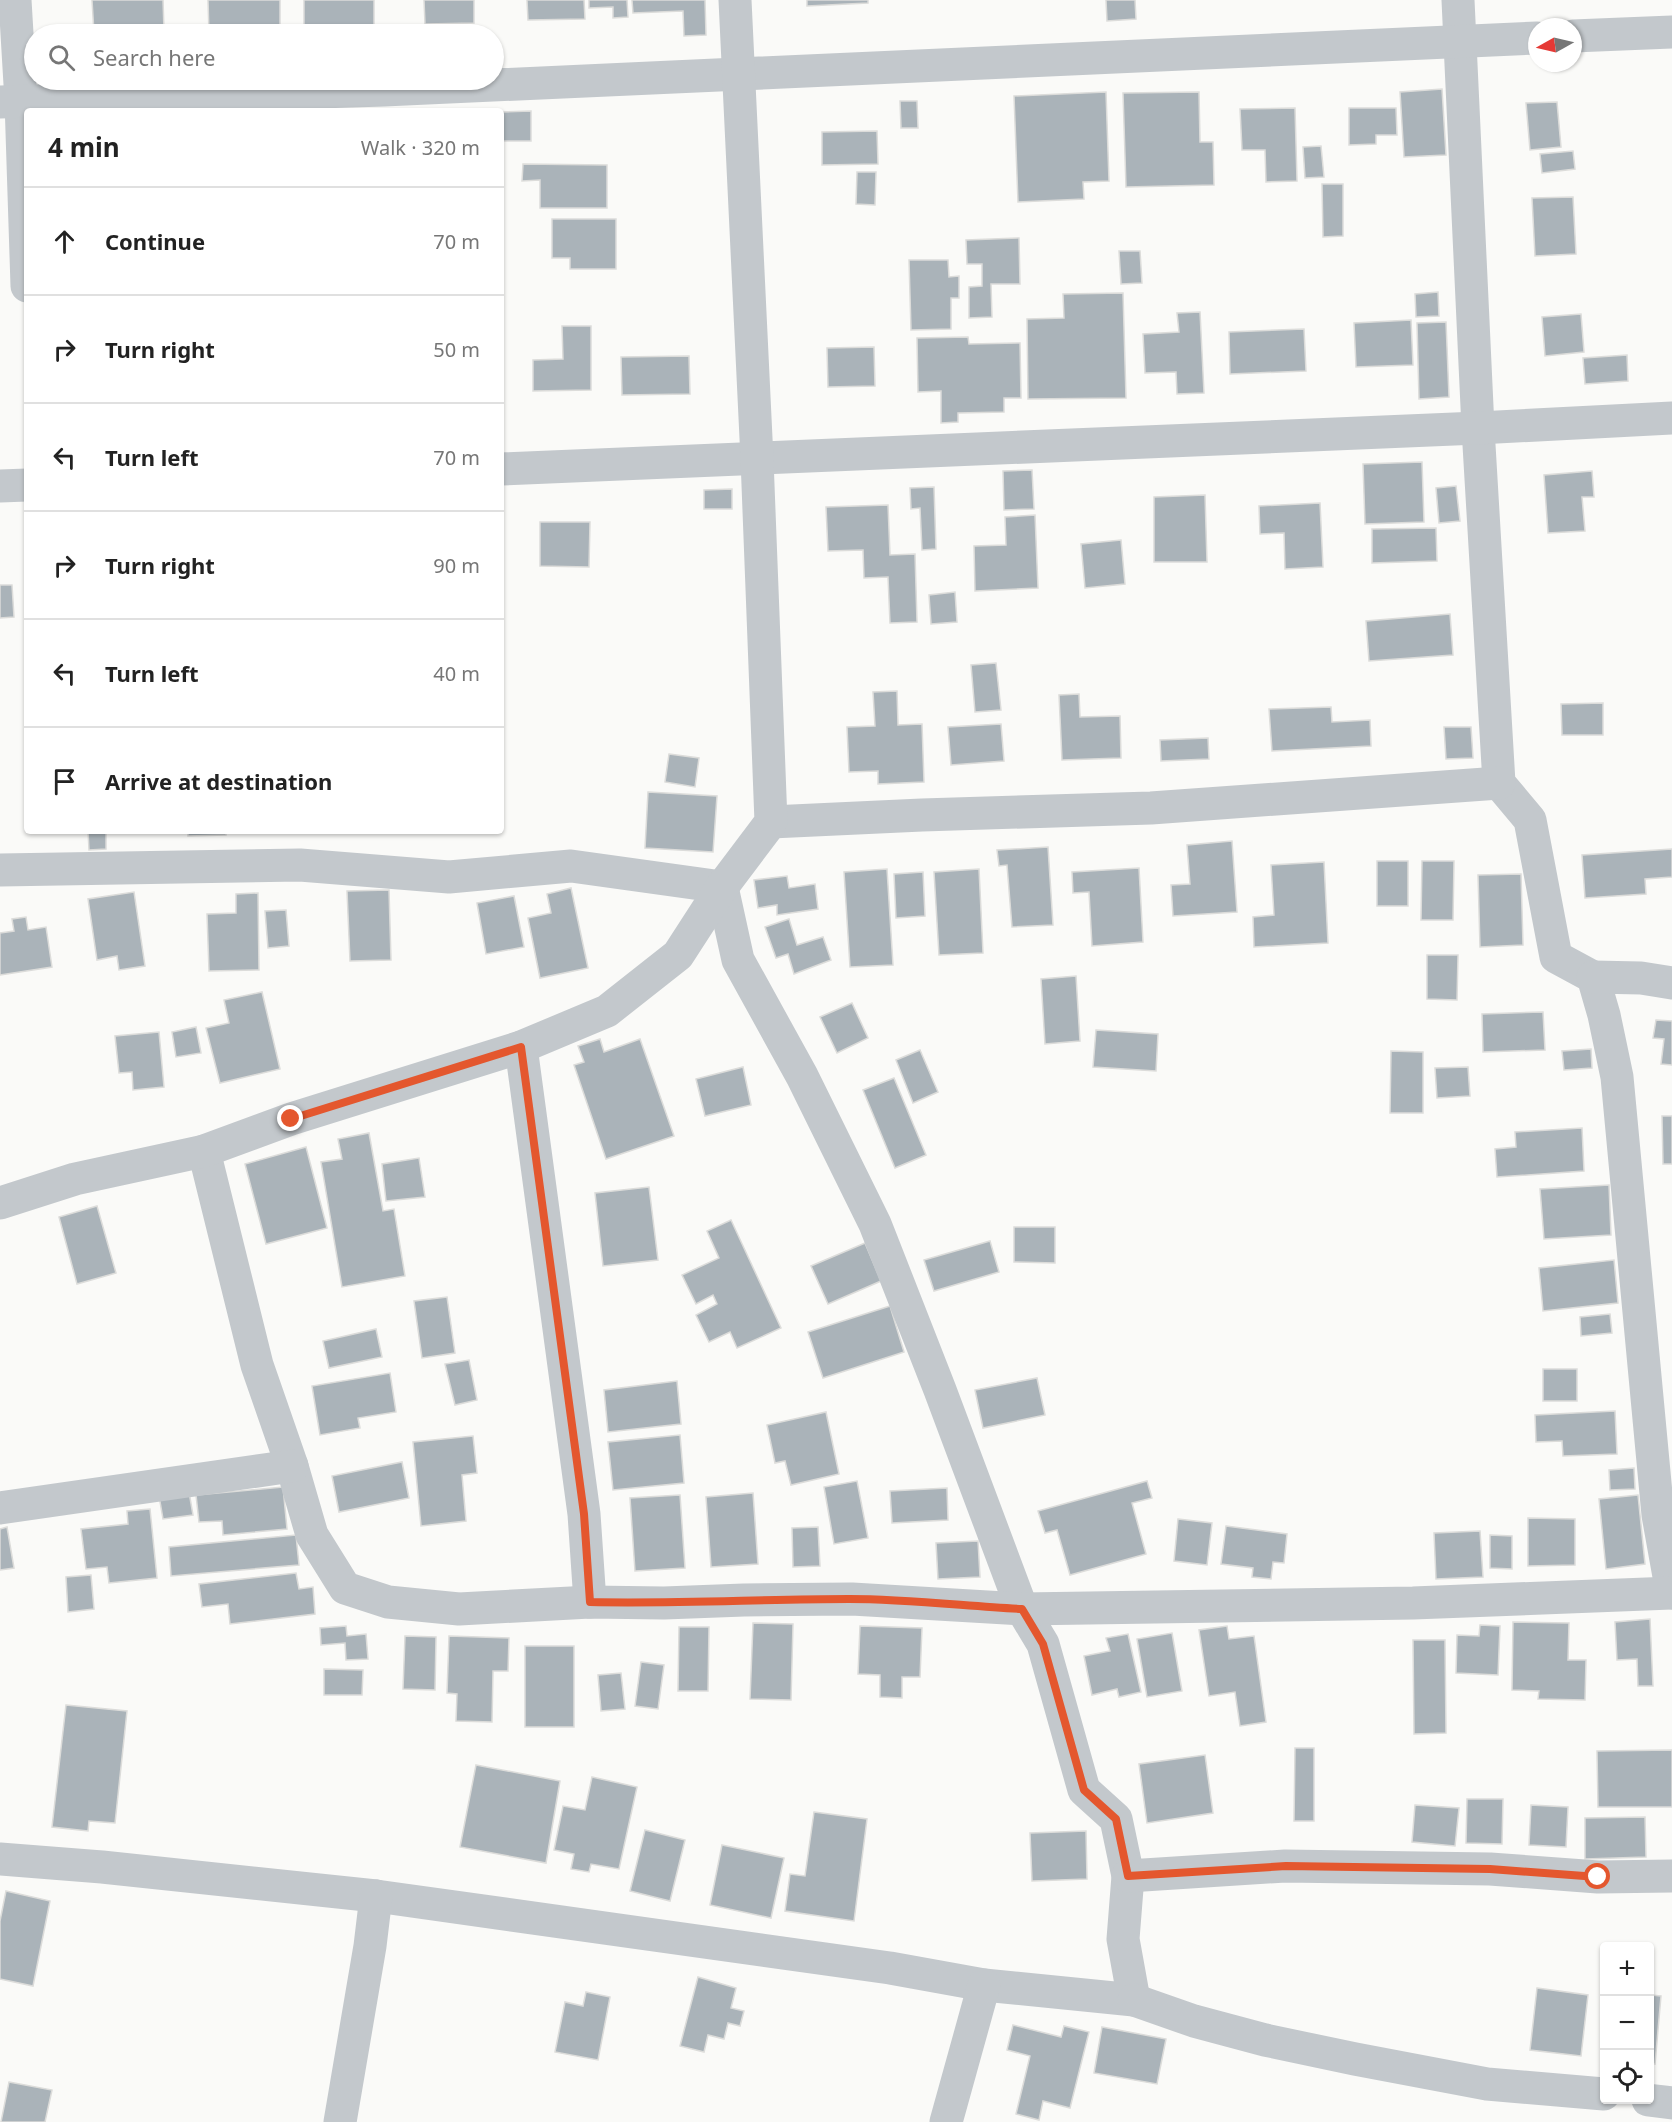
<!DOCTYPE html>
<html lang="en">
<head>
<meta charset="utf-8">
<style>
  :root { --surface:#fff; --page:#f6f6f6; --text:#222; --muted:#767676; --line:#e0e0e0 }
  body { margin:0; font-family:"Noto Sans",sans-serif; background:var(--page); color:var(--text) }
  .controls { position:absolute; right:18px; bottom:18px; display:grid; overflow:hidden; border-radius:6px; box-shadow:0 2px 4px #0004 }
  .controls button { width:54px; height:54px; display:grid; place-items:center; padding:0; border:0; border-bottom:2px solid var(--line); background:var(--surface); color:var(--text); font:30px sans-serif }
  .compass { position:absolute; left:1528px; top:18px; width:54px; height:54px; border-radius:50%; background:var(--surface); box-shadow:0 2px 4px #0004; rotate:262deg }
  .stop { position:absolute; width:18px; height:18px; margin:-14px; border:4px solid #e4572e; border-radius:50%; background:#fff }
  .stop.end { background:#e4572e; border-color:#fff; box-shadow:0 2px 6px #0008 }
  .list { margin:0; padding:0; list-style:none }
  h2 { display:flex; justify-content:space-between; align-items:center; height:78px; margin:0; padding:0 24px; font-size:26px }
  h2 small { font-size:20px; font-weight:400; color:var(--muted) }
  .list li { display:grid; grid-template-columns:39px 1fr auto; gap:18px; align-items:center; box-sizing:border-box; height:108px; padding:0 24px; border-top:2px solid var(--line) }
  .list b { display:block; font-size:22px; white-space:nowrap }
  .list em { font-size:20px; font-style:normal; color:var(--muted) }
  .icon { flex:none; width:33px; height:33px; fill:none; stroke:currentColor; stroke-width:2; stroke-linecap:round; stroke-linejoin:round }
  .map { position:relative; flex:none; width:1672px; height:2122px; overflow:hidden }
  .search { position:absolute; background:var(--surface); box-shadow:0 2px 4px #0004; left:24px; top:24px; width:480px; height:66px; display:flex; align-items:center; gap:15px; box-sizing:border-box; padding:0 21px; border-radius:33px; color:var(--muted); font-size:22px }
  .panel { position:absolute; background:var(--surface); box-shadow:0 2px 4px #0004; left:24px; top:108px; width:480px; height:726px; border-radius:6px }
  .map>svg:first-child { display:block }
  .building { fill:#aab3b9; stroke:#dcdcda; stroke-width:1.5 }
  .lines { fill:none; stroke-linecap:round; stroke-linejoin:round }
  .minor { stroke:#c3c8cc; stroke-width:33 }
  .route { stroke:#e4572e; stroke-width:8 }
</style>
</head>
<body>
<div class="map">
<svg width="1672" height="2122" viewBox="0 0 1672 2122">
  <rect width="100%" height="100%" fill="#fafaf8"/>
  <g class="building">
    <polygon points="92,0 163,0 164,30 94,33"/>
    <polygon points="208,0 280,0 280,34 209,34"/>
    <polygon points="304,0 374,0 374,25 304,26"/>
    <polygon points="424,0 474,0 474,23 425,24"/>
    <polygon points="527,0 584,0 585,19 528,20"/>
    <polygon points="589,0 627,0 628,17 613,18 613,7 589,8"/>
    <polygon points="632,0 705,0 706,35 684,36 683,11 633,13"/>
    <polygon points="807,0 868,0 868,3 807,6"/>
    <polygon points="1106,0 1135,0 1136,19 1107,21"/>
    <polygon points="1442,89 1446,155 1404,157 1400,92"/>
    <polygon points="1106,92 1109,181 1083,182 1084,199 1018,202 1014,96"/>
    <polygon points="1199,92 1200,142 1213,142 1214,185 1126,187 1123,93"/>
    <polygon points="900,101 917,101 918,128 901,128"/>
    <polygon points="1557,102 1561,147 1530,150 1526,103"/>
    <polygon points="1295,108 1297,181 1266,182 1265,150 1242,150 1240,109"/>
    <polygon points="1349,108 1396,108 1397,135 1376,135 1376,144 1349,145"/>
    <polygon points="531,111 531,141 501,141 501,112"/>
    <polygon points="877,131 878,164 822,165 822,132"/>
    <polygon points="1321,146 1324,177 1305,178 1303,147"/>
    <polygon points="1573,151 1575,169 1542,173 1540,154"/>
    <polygon points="523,164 607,165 607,208 540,208 540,180 522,181"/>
    <polygon points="857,172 876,172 875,205 856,204"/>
    <polygon points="1322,184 1343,184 1343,236 1323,237"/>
    <polygon points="1573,197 1576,254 1535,256 1532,198"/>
    <polygon points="552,219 616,219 616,269 570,269 570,258 552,258"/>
    <polygon points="1019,238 1020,284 991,284 992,317 969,318 969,287 982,286 982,264 967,264 966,240"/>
    <polygon points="1119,251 1140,251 1142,283 1121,284"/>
    <polygon points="909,260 948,260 949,277 959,276 959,298 951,298 951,329 911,330"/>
    <polygon points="1438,292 1439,316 1416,317 1415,294"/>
    <polygon points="1123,293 1126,398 1028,399 1027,319 1064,318 1063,294"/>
    <polygon points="1200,312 1204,393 1177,394 1176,372 1145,373 1143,334 1179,332 1177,313"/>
    <polygon points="1581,314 1584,352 1545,356 1542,317"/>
    <polygon points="1411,320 1413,365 1356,367 1354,323"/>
    <polygon points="1446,322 1449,397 1419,399 1417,323"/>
    <polygon points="562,326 591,326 591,390 533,391 533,360 563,359"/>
    <polygon points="1304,329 1306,371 1230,374 1229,332"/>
    <polygon points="968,337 969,344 1020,343 1021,398 1004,398 1004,412 958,413 958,422 941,423 941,391 918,392 917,338"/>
    <polygon points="874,347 875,386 828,387 827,348"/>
    <polygon points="1627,355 1628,381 1585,384 1583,358"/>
    <polygon points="689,356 690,394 622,395 621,357"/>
    <polygon points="1422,462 1424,522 1365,524 1363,464"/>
    <polygon points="1032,470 1034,509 1004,510 1003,471"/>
    <polygon points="1592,471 1594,497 1582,497 1585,531 1548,533 1544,475"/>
    <polygon points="1456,486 1460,521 1439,523 1436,488"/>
    <polygon points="934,487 936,549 922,550 920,508 911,509 910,488"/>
    <polygon points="732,489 732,509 704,509 704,490"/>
    <polygon points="1205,495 1207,562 1154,562 1154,497"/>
    <polygon points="1320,503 1323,567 1285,569 1284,533 1260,534 1259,506"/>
    <polygon points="888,505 890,555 915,554 917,622 890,623 888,577 864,578 863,550 828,551 826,507"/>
    <polygon points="1035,515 1038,588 975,591 974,546 1006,545 1005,517"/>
    <polygon points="540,522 590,522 589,567 540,566"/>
    <polygon points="1436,528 1437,561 1372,563 1372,529"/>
    <polygon points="1121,540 1125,584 1085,588 1081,544"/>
    <polygon points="0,585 12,585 14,617 0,618"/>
    <polygon points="955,592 957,622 931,624 929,595"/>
    <polygon points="1450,614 1453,655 1369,661 1366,621"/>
    <polygon points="996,663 1001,710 975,712 971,665"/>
    <polygon points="897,691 898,725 922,724 924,782 878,784 878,771 849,772 847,727 875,726 873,692"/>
    <polygon points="1079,694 1080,717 1120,716 1121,758 1062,760 1059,695"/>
    <polygon points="1603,703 1603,735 1562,735 1561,704"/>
    <polygon points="1331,707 1332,722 1370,720 1371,746 1272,751 1269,709"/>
    <polygon points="1001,724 1004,761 951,765 948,727"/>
    <polygon points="1444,727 1471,727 1473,758 1446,759"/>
    <polygon points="1208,738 1209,759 1161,761 1160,740"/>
    <polygon points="669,754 699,758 695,787 665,782"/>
    <polygon points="648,792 717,796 713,852 645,848"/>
    <polygon points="88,831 106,831 106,849 89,850"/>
    <polygon points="188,831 226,831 226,835 188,836"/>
    <polygon points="1232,841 1237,912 1173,916 1171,885 1190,884 1187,845"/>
    <polygon points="1048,847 1053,925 1012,927 1007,865 999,866 997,850"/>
    <polygon points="1672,849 1672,877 1645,879 1646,894 1585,898 1582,855"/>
    <rect x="1377" y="861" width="31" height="45"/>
    <polygon points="1422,861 1454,861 1453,920 1421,920"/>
    <polygon points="1324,862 1328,943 1254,947 1253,917 1274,915 1271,865"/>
    <polygon points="1139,868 1143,942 1092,946 1089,892 1073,893 1072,872"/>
    <polygon points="887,869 893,965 850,967 844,872"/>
    <polygon points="979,869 983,953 939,955 934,872"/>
    <polygon points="923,872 925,916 896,918 894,874"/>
    <polygon points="1521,874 1523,945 1480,947 1478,875"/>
    <polygon points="787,876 789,888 815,884 818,909 777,915 777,905 758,908 754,880"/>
    <polygon points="571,888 588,968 540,978 528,918 551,913 547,894"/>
    <polygon points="389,890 391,960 350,961 347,891"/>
    <polygon points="134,892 145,966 119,970 117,956 97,960 88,899"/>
    <polygon points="258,893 259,970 209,971 207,914 236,913 236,894"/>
    <polygon points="514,896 524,947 486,954 477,903"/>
    <polygon points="286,910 289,946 268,948 265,911"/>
    <polygon points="26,917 28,930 46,927 52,967 0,975 0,933 14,931 12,919"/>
    <polygon points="789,919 797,945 823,937 831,960 794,974 788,954 776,958 765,927"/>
    <polygon points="1427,955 1458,955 1457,1000 1427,999"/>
    <polygon points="1076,976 1080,1041 1045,1044 1041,979"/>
    <polygon points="262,992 280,1069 220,1083 206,1028 229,1023 224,1000"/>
    <polygon points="852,1003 868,1038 837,1053 820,1017"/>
    <polygon points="1543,1012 1545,1050 1483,1052 1482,1014"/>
    <polygon points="1656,1020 1672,1021 1672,1065 1661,1064 1664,1039 1653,1038"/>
    <polygon points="196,1027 201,1053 176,1057 172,1032"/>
    <polygon points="1096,1030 1158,1034 1156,1071 1093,1067"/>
    <polygon points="159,1032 164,1087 133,1090 132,1072 119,1073 115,1036"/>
    <polygon points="600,1039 604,1052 640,1039 674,1136 606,1159 574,1065 584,1062 578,1046"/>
    <polygon points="1591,1049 1592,1068 1564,1070 1562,1051"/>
    <polygon points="920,1050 938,1092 913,1103 896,1060"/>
    <polygon points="1391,1051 1423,1052 1423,1113 1390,1113"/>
    <polygon points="743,1067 751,1105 705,1116 696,1079"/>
    <polygon points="1468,1067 1470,1096 1437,1098 1435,1068"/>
    <polygon points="894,1078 926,1155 895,1168 863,1090"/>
    <polygon points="1662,1116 1672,1116 1672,1164 1663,1164"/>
    <polygon points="1582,1128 1584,1171 1497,1177 1495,1149 1516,1147 1515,1132"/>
    <polygon points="369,1133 383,1211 394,1209 405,1276 342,1287 321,1162 342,1159 338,1139"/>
    <polygon points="306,1147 327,1228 266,1244 245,1164"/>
    <polygon points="419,1158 425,1197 386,1201 382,1164"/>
    <polygon points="1609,1185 1611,1235 1544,1239 1540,1189"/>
    <polygon points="649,1187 658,1260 603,1266 595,1193"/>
    <polygon points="97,1206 116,1273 77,1284 59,1217"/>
    <polygon points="731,1220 781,1328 737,1348 730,1332 709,1342 696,1315 717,1304 713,1295 696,1304 682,1275 719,1258 707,1231"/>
    <polygon points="1014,1227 1055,1227 1055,1263 1014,1262"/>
    <polygon points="990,1241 999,1272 934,1291 924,1260"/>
    <polygon points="865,1243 881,1281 828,1304 811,1266"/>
    <polygon points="1614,1260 1618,1303 1543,1311 1539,1268"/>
    <polygon points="447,1297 455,1353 422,1358 414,1301"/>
    <polygon points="890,1306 904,1352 823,1378 808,1332"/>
    <polygon points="1610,1314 1612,1333 1581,1336 1580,1317"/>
    <polygon points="376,1329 382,1357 329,1368 323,1341"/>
    <polygon points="469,1360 477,1400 455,1405 445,1364"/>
    <rect x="1543" y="1369" width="34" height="32"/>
    <polygon points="390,1373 396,1412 358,1418 360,1428 320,1435 312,1386"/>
    <polygon points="1037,1378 1045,1415 983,1428 975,1390"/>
    <polygon points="677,1381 681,1424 608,1432 604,1390"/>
    <polygon points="1615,1411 1617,1454 1563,1456 1562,1441 1536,1442 1535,1415"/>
    <polygon points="826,1412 839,1474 791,1485 785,1461 775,1463 767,1425"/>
    <polygon points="680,1435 684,1483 613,1490 608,1442"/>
    <polygon points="473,1436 477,1473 462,1475 466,1521 421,1526 413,1442"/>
    <polygon points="402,1462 409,1498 339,1512 332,1476"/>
    <polygon points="1634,1468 1635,1489 1610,1490 1609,1470"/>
    <polygon points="857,1481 868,1538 834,1544 824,1487"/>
    <polygon points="1147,1481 1152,1498 1132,1503 1146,1554 1070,1575 1057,1530 1045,1533 1038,1511"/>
    <polygon points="283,1487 287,1529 223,1535 222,1521 199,1522 196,1495"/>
    <polygon points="947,1488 948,1520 892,1523 890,1491"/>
    <polygon points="189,1492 193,1515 163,1519 159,1496"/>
    <polygon points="753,1493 758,1564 711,1567 706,1497"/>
    <polygon points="680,1495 685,1568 635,1571 630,1498"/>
    <polygon points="1638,1495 1645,1564 1606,1569 1599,1499"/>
    <polygon points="150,1509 157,1578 109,1583 107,1567 86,1569 81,1529 128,1524 127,1511"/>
    <polygon points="1528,1518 1575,1519 1575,1565 1528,1566"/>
    <polygon points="1178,1519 1212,1523 1207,1565 1174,1561"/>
    <polygon points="1226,1526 1287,1534 1284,1563 1273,1562 1271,1579 1252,1577 1253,1568 1221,1564"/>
    <polygon points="7,1527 14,1568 0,1570 0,1529"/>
    <polygon points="818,1527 820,1566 793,1567 792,1528"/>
    <polygon points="1480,1531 1483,1577 1436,1579 1434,1533"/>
    <polygon points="296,1535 299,1565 171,1576 169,1547"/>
    <polygon points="1490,1535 1512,1536 1512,1569 1490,1568"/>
    <polygon points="978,1541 980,1577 938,1579 936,1543"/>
    <polygon points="296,1573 299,1589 313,1587 315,1614 230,1624 228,1604 202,1607 199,1584"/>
    <polygon points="91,1575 94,1609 68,1612 66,1577"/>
    <polygon points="1650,1619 1653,1686 1638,1686 1637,1659 1617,1660 1615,1622"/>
    <polygon points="1513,1622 1569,1623 1568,1660 1586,1660 1585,1700 1538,1699 1539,1691 1512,1690"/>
    <polygon points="753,1623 793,1624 791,1700 750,1699"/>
    <polygon points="1480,1625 1500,1626 1498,1675 1456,1673 1457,1635 1479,1636"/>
    <polygon points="346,1626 347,1636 366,1634 368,1659 346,1660 345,1643 321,1645 320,1628"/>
    <polygon points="860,1626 922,1628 920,1677 902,1677 902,1698 880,1697 880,1675 858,1674"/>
    <polygon points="1227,1626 1229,1639 1254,1636 1266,1722 1240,1726 1235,1692 1209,1696 1199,1630"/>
    <polygon points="679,1627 709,1627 708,1691 678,1691"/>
    <polygon points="1172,1633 1182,1691 1147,1697 1137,1639"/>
    <polygon points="1128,1634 1141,1692 1119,1697 1117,1689 1092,1695 1084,1656 1110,1651 1106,1638"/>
    <polygon points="405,1636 436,1637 435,1690 403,1689"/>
    <polygon points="449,1636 509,1638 508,1671 493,1671 492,1722 456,1721 457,1694 447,1693"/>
    <polygon points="1413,1640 1445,1640 1446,1733 1414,1734"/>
    <rect x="525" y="1646" width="49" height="81"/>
    <polygon points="641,1662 664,1665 658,1709 635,1706"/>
    <polygon points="324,1669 363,1670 362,1695 324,1695"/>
    <polygon points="621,1673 625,1709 601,1711 598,1675"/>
    <polygon points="66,1705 127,1711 115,1823 89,1821 88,1831 52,1827"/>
    <polygon points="1295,1748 1314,1748 1314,1821 1294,1821"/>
    <polygon points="1672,1750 1672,1807 1598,1807 1597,1751"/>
    <polygon points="1205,1755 1213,1813 1147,1823 1139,1764"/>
    <polygon points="476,1765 560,1781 546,1863 460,1847"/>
    <polygon points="592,1777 637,1787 619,1869 591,1864 589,1872 571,1869 574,1854 554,1850 563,1806 585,1810"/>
    <polygon points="1467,1799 1503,1799 1502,1844 1466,1843"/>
    <polygon points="1415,1805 1459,1808 1455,1846 1412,1842"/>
    <polygon points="1531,1805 1568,1807 1566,1847 1529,1845"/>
    <polygon points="814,1812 867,1819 854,1921 785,1911 790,1874 805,1876"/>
    <polygon points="1645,1817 1646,1857 1585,1859 1585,1818"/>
    <polygon points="645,1830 685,1840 670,1901 630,1891"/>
    <polygon points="1086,1831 1087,1879 1032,1881 1030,1833"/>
    <polygon points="722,1845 784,1858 771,1918 710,1905"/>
    <polygon points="6,1891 50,1901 33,1986 0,1979 0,1921"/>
    <polygon points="698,1977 736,1988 731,2008 744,2011 740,2026 728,2023 724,2039 708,2035 704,2052 680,2046"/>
    <polygon points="1537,1988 1588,1995 1581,2056 1530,2050"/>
    <polygon points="586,1992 610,1997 598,2060 555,2052 565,2002 583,2006"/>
    <polygon points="1650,1995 1661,1996 1655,2064 1650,2063"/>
    <polygon points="1013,2025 1061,2037 1064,2026 1089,2032 1070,2108 1043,2101 1039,2120 1016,2114 1030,2056 1007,2050"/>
    <polygon points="1102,2027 1166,2039 1157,2084 1094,2073"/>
    <polygon points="9,2082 52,2090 45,2122 1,2122"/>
  </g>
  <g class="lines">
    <g class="minor">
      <polyline points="15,0 21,101 27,286"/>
      <polyline points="1458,0 1478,428 1499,783 1530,820 1556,957 1593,977 1604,1015 1617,1077 1658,1515 1672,1593"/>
      <polyline points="1573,36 1672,32"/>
      <polyline points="0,102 384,90 1537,38"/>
      <polyline points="501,469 1478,428 1672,418"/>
      <polyline points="0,486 27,485"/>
      <polyline points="771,822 922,815 1151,808 1499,783"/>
      <polyline points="0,870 300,865 449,877 571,866 722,887 738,960 802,1076 875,1224 940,1390 1022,1609 1043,1644 1084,1790 1116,1819 1128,1876 1123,1939 1134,2000 984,1985 890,1968 376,1896 102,1867 0,1859"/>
      <polyline points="1593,977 1641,978 1672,983"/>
      <polyline points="521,1047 584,1514 590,1602"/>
      <polyline points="204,1151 257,1365 292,1466 312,1535 345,1588 388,1602 459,1609 590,1602 664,1603 744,1600 852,1599 1022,1609 1413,1603 1672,1593"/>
      <polyline points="0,1203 75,1179 204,1151 291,1119 521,1047 607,1011 678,955 722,887 771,822 757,459 735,0"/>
      <polyline points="0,1508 292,1466"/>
      <polyline points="1128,1876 1285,1866 1490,1869 1598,1877 1672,1876"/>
      <polyline points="1134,2000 1194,2021 1265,2040 1355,2059 1487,2084 1604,2094"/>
      <polyline points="1648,2100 1672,2103"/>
      <polyline points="340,2122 370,1946 376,1896"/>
      <polyline points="946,2122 984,1985"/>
    </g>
  </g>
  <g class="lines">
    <path class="route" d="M291 1119 521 1047 584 1514 590 1602C676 1604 763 1599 849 1599 907 1599 965 1606 1022 1609L1043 1644 1084 1790 1116 1819 1128 1876 1286 1866 1490 1869 1598 1877"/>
  </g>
</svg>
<div class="controls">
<button>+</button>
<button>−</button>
<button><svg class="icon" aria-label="locate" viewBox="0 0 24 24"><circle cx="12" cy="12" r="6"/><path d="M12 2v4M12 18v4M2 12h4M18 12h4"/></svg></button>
</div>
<svg class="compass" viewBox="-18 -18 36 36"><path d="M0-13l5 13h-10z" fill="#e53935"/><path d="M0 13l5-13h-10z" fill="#767676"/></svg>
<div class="stop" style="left:1598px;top:1877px"></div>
<div class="stop end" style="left:291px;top:1119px"></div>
<div class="search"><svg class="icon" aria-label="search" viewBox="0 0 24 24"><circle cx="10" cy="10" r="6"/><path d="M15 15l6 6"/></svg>Search here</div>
<section class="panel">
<h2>4 min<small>Walk · 320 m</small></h2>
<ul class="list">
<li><svg class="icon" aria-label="ahead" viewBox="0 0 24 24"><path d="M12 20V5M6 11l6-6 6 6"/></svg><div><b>Continue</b></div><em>70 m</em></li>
<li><svg class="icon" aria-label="right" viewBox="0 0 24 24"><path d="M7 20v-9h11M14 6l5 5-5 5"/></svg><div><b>Turn right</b></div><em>50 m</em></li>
<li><svg class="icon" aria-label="left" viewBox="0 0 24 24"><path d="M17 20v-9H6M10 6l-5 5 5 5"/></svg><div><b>Turn left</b></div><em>70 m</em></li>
<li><svg class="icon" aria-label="right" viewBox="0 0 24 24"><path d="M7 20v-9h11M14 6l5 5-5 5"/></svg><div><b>Turn right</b></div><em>90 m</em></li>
<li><svg class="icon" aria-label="left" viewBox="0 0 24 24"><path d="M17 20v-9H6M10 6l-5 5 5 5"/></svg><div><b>Turn left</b></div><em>40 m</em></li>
<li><svg class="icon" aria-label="arrive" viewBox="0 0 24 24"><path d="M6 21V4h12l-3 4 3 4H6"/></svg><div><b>Arrive at destination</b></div></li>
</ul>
</section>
</div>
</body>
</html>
